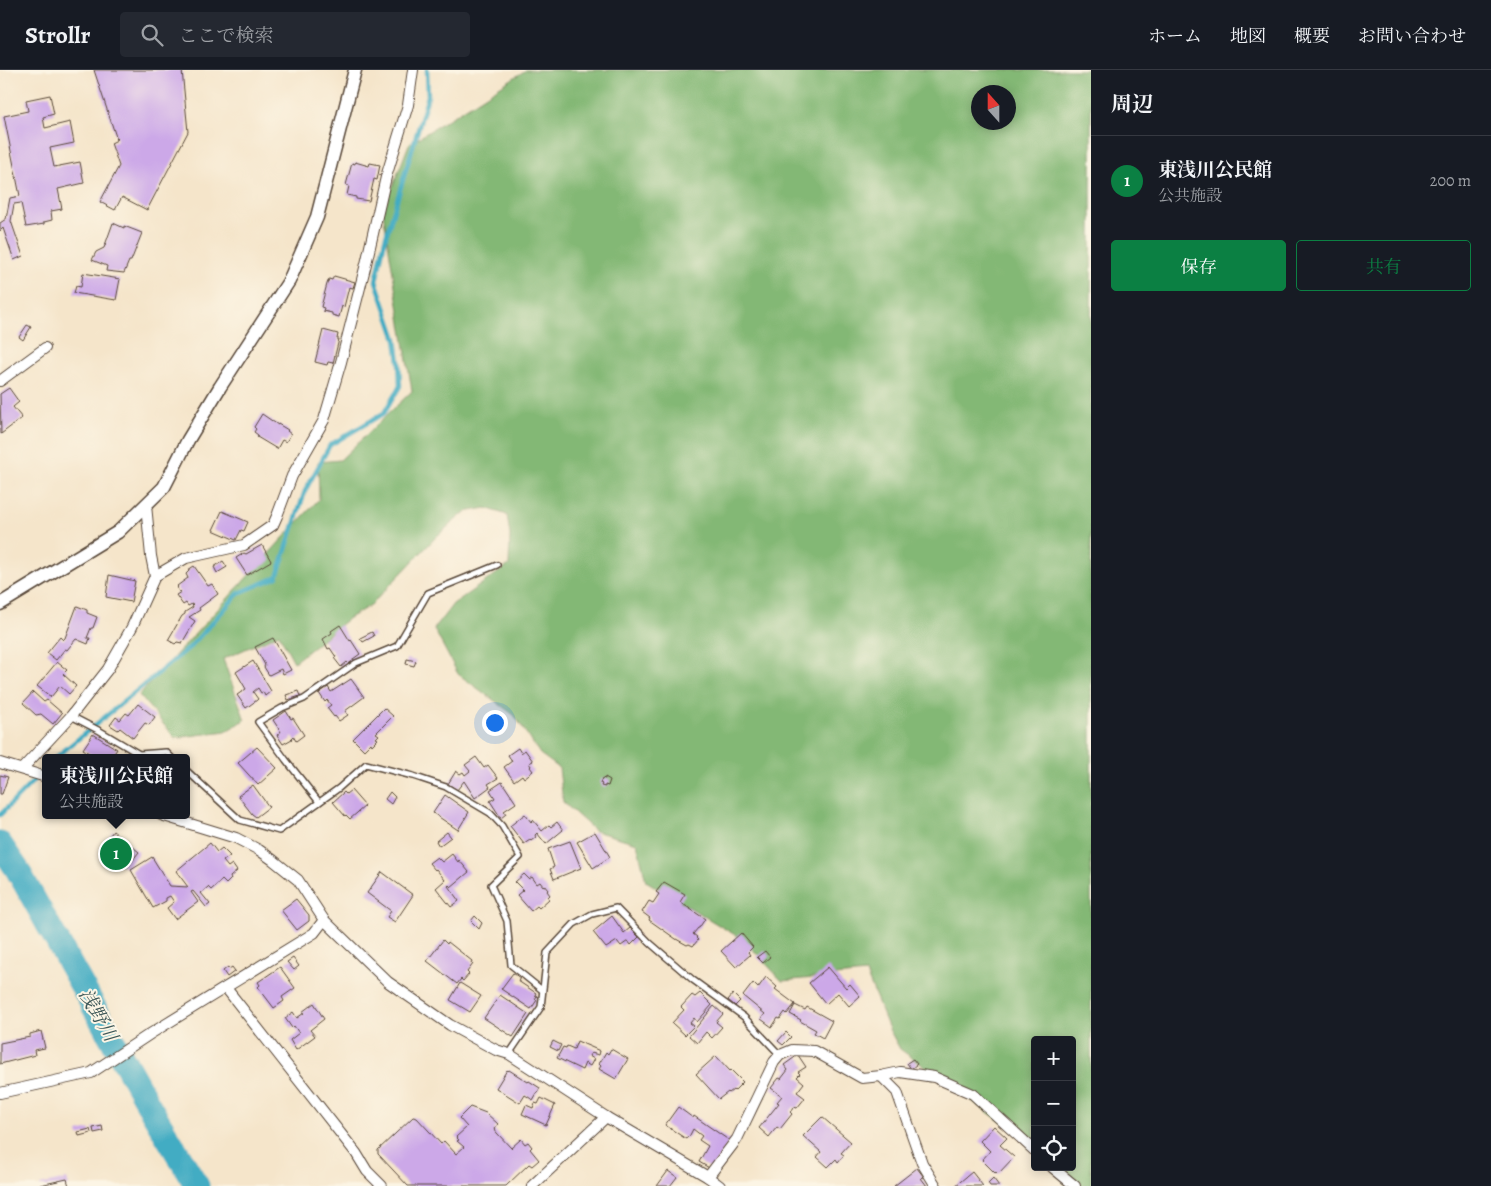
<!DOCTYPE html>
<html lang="ja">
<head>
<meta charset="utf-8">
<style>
  :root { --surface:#171b24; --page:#242831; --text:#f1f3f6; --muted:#9ea1a6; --line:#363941; --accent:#0b8043 }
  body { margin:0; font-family:Alegreya,"Noto Serif JP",serif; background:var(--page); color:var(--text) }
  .controls { position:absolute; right:15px; bottom:15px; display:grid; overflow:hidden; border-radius:5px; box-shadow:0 2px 12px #0003 }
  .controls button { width:45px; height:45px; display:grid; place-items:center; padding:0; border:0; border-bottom:1px solid var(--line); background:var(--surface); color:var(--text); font:25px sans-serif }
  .compass { position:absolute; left:971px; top:15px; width:45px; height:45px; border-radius:50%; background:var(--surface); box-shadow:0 2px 12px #0003; rotate:339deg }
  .you { position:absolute; left:494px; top:652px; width:18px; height:18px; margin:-12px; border:4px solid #fff; border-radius:50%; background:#1a73e8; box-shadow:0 0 0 8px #1a73e833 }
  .badge { display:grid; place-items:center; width:32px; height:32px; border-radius:50%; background:var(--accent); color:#fff; font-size:16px; font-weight:700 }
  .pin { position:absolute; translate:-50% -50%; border:2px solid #fff; box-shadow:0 1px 5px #0006 }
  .popup { position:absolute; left:42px; top:684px; width:148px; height:65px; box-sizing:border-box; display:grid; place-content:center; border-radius:5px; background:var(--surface); filter:drop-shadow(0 1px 4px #0005); font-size:16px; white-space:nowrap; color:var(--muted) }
  .popup b { font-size:19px; color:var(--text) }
  .popup::after { content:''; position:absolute; left:50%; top:100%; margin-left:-10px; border:10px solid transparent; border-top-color:var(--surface) }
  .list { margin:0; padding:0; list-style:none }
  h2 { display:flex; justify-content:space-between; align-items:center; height:65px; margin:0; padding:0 20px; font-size:21px }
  h2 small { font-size:16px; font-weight:400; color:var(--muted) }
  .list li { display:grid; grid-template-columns:32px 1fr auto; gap:15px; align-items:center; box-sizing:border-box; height:90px; padding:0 20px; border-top:1px solid var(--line) }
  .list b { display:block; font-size:19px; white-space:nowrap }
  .list p { margin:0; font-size:16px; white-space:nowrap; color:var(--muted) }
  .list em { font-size:16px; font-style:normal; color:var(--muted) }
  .actions { display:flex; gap:10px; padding:15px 20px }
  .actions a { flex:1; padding:11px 0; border:1px solid var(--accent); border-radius:5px; text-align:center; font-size:18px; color:var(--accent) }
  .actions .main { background:var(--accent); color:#fff }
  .icon { flex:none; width:28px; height:28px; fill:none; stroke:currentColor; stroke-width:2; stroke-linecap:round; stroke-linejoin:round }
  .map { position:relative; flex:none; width:1091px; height:1116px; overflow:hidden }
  header { display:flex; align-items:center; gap:30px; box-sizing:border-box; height:70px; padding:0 25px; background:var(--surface); border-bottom:1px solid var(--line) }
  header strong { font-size:24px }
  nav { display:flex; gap:28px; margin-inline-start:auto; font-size:18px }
  .search { width:350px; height:45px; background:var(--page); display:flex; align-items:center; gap:12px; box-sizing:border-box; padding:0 18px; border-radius:5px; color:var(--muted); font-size:19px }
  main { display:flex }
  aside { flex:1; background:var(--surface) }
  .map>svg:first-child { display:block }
  .forest { fill:#83b874; stroke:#5f7149; fill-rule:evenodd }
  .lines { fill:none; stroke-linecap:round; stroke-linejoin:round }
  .stream { stroke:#43acc3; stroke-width:4.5 }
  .river { stroke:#43acc3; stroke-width:25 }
  .building { fill:#cca8e8 }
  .service-casing { stroke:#574638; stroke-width:8 }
  .minor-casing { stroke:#574638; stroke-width:12 }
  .tertiary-casing { stroke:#574638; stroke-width:15 }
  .service { stroke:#fff; stroke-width:5 }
  .minor { stroke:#fff; stroke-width:10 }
  .tertiary { stroke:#fff; stroke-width:12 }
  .labels { text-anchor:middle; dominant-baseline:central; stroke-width:4; stroke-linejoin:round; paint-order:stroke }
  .water-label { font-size:19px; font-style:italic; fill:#3e5858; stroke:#fcf5e5 }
</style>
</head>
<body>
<header>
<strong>Strollr</strong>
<div class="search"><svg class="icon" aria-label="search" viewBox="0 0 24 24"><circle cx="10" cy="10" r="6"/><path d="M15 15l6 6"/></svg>ここで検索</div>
<nav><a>ホーム</a><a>地図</a><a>概要</a><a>お問い合わせ</a></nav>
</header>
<main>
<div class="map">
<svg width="1091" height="1116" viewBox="0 0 1091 1116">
  <rect width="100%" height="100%" fill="#fcf5e5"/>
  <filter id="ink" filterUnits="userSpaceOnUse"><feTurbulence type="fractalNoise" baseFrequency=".02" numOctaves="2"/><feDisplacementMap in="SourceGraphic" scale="10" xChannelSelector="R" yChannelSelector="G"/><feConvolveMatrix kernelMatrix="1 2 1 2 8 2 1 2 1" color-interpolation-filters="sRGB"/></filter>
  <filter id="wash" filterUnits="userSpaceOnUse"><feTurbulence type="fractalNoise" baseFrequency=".0096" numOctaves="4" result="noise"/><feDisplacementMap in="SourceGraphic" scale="20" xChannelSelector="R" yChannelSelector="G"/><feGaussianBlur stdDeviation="1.12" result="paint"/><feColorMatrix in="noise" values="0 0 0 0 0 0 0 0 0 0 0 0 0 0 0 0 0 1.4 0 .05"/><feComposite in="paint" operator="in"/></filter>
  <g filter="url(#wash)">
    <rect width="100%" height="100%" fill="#f5e5ca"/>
    <path class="forest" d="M526 0H1091V1116H1067L1052 1097H1072V970H1035V1076L900 979 889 959 866 903 782 911 745 871 646 811 637 773 595 761 563 732 559 698 540 684 514 645 458 604 434 559 453 534 509 495 510 465 507 445 486 438 465 442 437 466 371 535 349 548 294 592 279 564 223 589 245 650 226 661 175 668 139 625 319 429 318 392 340 390 412 321 383 142 409 74ZM978 22H1008V52H978Z"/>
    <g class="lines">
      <g class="stream">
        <polyline points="55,688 190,577 239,523 277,507 305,421 330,375 384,343 400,316 399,292 396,269 376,211 385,170 428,26 427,0"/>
        <polyline points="0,745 46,698"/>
      </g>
      <polyline class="river" points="0,774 17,799 152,1041 197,1116"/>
    </g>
    <g id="blocks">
      <g class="building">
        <polygon points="94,0 182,0 188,62 147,140 122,127 115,140 100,132 119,96 111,73 117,70"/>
        <polygon points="50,25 54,44 43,47 45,58 70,52 74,73 50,78 54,97 80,92 84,113 58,119 62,139 51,141 52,150 44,152 44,154 26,157 21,133 14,134 11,151 23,186 14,190 3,158 0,161 0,153 6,149 10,128 20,126 4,46 28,41 26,30"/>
        <polygon points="355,92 369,96 370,93 380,95 377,110 374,109 369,131 356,129 356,127 347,125 349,116 346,115 352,93 355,94"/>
        <polygon points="113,153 124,158 124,156 142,163 131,191 129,191 124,203 106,201 107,196 92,190 96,182 104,178"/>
        <polygon points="83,203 120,209 116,230 74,223 76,216 81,217"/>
        <polygon points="334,206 355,212 353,218 349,217 344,237 342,236 339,247 332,245 332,243 323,241 324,238 321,237 327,214 329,209 332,210"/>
        <polygon points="27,255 31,257 23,270 19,267"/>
        <polygon points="323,260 338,264 337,269 339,269 333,293 328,292 327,295 315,292"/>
        <polygon points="9,318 19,332 13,337 22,348 1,364 0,324"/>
        <polygon points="262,344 278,355 278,354 288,360 287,361 291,364 286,372 282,370 277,379 257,367 258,365 254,362 256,359 254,357"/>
        <polygon points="222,441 248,452 244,461 241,460 236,470 213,460"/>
        <polygon points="262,475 271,491 247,505 236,488 244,483 246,484"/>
        <polygon points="223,491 227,497 217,503 214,497"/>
        <polygon points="194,496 208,516 212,514 218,524 199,538 200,540 189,547 195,551 182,573 177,572 175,574 168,570 182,546 185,544 185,542 193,537 192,534 188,536 186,533 183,535 176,525 181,522 180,521 179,522 177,518 178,517 177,516 188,508 186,504 189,501 188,500"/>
        <polygon points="109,505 135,511 131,532 106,527"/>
        <polygon points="77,536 87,540 87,543 97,547 93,558 91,558 87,568 90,568 88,574 76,569 67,580 65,579 56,590 47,583 60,567 63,570 65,568"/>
        <polygon points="340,555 350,571 351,570 360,584 353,589 354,591 349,594 347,592 341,597 334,588 336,587 330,578 328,579 323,569 332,563 331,561"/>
        <polygon points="372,562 374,566 363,572 360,568"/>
        <polygon points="273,568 291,600 283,604 281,599 269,605 264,597 265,595 255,577"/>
        <polygon points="407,589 416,591 414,596 406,594"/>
        <polygon points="253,591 271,621 265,626 263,622 261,623 258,618 253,622 258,629 257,630 246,638 237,625 246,619 236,602"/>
        <polygon points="57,592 67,600 63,604 76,616 69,624 60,616 51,627 37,616"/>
        <polygon points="351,609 364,627 345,641 348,645 339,651 335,646 334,647 327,638 331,635 327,630 325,632 319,623 328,617 331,622"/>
        <polygon points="298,621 300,626 288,630 286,625"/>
        <polygon points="33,622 44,632 47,630 62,643 53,654 41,644 36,645 23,633"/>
        <polygon points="138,634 155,647 149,655 145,653 133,668 120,658 118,660 110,655 116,647 120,650 126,643 129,645"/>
        <polygon points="384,638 393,646 376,663 379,665 376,668 378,669 372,675 371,673 364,680 353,669"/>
        <polygon points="286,641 291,649 293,648 304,665 296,671 293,666 291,668 292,669 283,674 277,665 281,662 273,650"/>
        <polygon points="93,664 117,679 111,688 96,688 83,679"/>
        <polygon points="257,677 277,698 258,715 238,693"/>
        <polygon points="518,678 521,683 525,680 533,691 529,693 531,696 530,697 533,701 524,708 522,705 514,711 504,697 512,691 508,685"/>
        <polygon points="476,687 484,698 488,695 498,708 488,714 490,717 475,728 464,711 457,720 448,714 456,701 460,704 463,702 465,705 470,701 465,695"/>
        <polygon points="0,705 8,707 2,724 0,724"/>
        <polygon points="605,707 610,710 608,716 605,715 605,717 601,716 602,714 600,713 602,708 605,709"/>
        <polygon points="502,712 516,733 504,741 506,744 501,748 490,731 495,728 490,720"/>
        <polygon points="253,715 269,737 256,747 252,744 238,726"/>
        <polygon points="351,720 365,736 350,749 346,745 345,746 333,732 344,722 346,724"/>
        <polygon points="390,722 395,727 391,734 385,729"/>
        <polygon points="445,725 469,742 458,760 433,743"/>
        <polygon points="525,744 531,752 533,750 542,761 549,755 551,757 557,752 563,760 546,774 537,763 535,765 536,767 531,771 530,770 524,774 510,756"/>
        <polygon points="113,761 139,782 126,798 100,779"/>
        <polygon points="447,762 451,767 439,776 436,771"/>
        <polygon points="595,762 610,787 593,798 577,772"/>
        <polygon points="570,771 581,798 554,809 550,799 554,797 548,779"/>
        <polygon points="210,773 217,782 222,778 230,786 223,791 228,797 232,794 237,801 230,807 231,809 226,814 222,810 211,820 208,817 201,823 210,834 206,837 193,821 191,822 198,832 175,849 167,838 174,832 170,826 166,828 166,831 153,838 131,800 152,787 170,816 188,817 176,801"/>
        <polygon points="452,784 458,792 459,790 469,802 451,817 449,815 448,816 459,831 451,837 436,818 445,810 436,799 435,800 429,793 437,787 442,792"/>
        <polygon points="382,802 413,825 395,852 387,847 391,841 367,823"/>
        <polygon points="524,804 529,809 532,807 537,814 540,812 543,816 544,815 548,820 547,821 550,825 548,827 549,829 539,838 537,836 531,841 517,825 523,820 515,812"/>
        <polygon points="664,812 685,824 680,832 705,849 699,858 698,858 693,864 697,867 696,868 698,870 693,876 689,874 687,875 676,869 649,850 650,848 642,842 649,831 653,833 659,824 656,822"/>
        <polygon points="296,829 309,845 309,851 297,860 281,840"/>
        <polygon points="475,846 482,853 479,859 471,851"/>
        <polygon points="612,846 624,863 630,858 639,867 631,875 628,871 621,876 617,871 606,878 593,862"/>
        <polygon points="741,863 753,877 748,882 750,885 736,897 721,881"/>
        <polygon points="443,870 447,874 448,872 472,891 471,893 473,894 467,902 469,904 463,911 461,909 457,914 427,891"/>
        <polygon points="765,881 770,887 763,893 757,887"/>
        <polygon points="293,888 299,896 294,900 287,892"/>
        <polygon points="228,897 229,899 232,897 235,901 227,907 223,901"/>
        <polygon points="280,897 295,918 282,927 284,931 274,938 258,917 260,915 258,912"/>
        <polygon points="828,897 846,918 850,914 860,926 849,936 838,923 826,934 809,913"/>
        <polygon points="513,903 520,908 518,911 536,923 535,925 537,926 535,929 537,930 531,939 501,919"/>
        <polygon points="766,907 777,917 775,919 795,934 787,944 785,942 780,949 778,948 772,957 761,949 765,944 743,926 753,913 758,918"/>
        <polygon points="460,913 481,926 470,942 450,930"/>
        <polygon points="700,923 712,935 697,952 694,948 690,953 694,956 685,965 672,953 684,940 681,937 692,925 695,927"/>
        <polygon points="733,924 740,931 735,936 728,930"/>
        <polygon points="500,925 528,944 513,967 484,948"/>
        <polygon points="314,933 324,949 310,960 315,966 296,980 290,970 299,963 294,956 292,958 285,948 293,942 297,948 304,943 302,942"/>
        <polygon points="795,935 805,940 807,937 832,951 823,968 814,963 816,960 800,951 801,950 790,944"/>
        <polygon points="714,936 723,944 716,952 722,957 712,968 706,962 697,973 689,966"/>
        <polygon points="41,961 45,978 34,980 35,985 0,994 0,973 30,967 30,964"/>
        <polygon points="786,962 791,967 783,975 778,971"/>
        <polygon points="553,971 561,975 558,981 550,977"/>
        <polygon points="577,971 600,981 599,985 591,983 589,986 594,989 590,996 585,993 582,1000 557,988 563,977 566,978 567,976 574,979"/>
        <polygon points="611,979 628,989 616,1009 599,999 601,996 599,994 606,982 608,984"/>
        <polygon points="798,985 806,997 798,1002 800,1004 797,1007 804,1013 797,1022 805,1028 797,1038 794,1037 790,1042 792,1044 780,1059 777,1057 769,1067 759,1058 779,1033 777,1032 782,1026 771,1018 779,1008 781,1009 788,1000 784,995"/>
        <polygon points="716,986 730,1001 731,1000 743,1012 734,1021 733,1020 729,1023 728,1022 719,1029 696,1004"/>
        <polygon points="913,989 917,994 911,999 907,993"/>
        <polygon points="507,1000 508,1001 509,1000 528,1012 529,1011 540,1018 533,1030 525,1025 520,1033 496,1018"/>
        <polygon points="541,1028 555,1035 546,1055 522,1044 526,1035 533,1038 535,1033 538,1034"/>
        <polygon points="470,1037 486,1043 498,1054 494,1059 497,1063 511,1078 521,1069 525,1074 528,1072 532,1077 530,1079 539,1090 532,1096 529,1094 506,1116 408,1116 378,1084 378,1080 413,1047 417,1048 441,1074 444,1071 456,1084 464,1077 457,1071 459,1070 456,1067 467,1057 459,1048"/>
        <polygon points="678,1037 693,1048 694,1046 730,1071 711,1099 699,1092 708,1076 699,1070 702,1066 693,1059 689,1067 688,1066 686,1069 665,1055"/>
        <polygon points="822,1047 851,1072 841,1083 844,1085 838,1092 836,1089 828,1097 817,1087 821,1082 803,1066"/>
        <polygon points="102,1056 103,1061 94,1063 93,1058"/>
        <polygon points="994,1056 1007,1068 1000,1075 1014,1087 998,1104 996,1102 995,1103 982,1090 990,1081 980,1071"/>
        <polygon points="90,1059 91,1063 79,1066 78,1062"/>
        <polygon points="917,1098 924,1107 921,1108 927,1116 894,1116"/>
        <polygon points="668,1101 677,1107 670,1116 657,1116"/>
        <polygon points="972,1102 983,1116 955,1116"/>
        <polygon points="993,1108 999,1116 990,1116 988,1113"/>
        <polygon points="67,1109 69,1116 40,1116 40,1115"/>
      </g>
    </g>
  </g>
  <g filter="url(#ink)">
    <use href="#blocks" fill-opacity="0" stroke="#574638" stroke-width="1"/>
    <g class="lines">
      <g class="service-casing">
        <g id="service">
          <polyline points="71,646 100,661 139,684 166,682 172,688"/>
          <polyline points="186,700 240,750 279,761 339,718 366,694 413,706 446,717 490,743 502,756 520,787 491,815 507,851 511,895 542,920"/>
          <polyline points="319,732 286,690 258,652 282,638 304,629 356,593 397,576 428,523 497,495"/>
          <polyline points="509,984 541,937 547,883 574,854 592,844 616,838 650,873 693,910 744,947 780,985"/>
        </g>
      </g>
      <g class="minor-casing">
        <g id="minor">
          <polyline points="0,311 45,278"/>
          <polyline points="155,506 186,488 244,475 273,455 277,446 292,406 324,350 341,292 366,194 386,107 408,35 413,0"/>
          <polyline points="0,693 46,707"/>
          <polyline points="22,699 71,646 108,599 132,557 155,506 151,486 146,435"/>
          <polyline points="161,745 236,768 259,780 273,790 298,810 324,850 388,912 450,955 496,980 509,984 606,1047 708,1107 720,1116"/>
          <polyline points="226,918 356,1083 367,1101 382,1116"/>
          <polyline points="881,1006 897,1022 922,1093 936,1116"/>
          <polyline points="0,1023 91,1003 150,964 314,863 324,850"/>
          <polyline points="1052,1097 1075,1116"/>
          <polyline points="708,1107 737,1069 774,992 780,985 792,980 814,981 862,1008 881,1006 900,1002 934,1007 973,1024 1035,1081"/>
          <polyline points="532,1116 606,1047"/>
        </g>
      </g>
      <g class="tertiary-casing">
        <polyline id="tertiary" points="0,534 118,462 164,417 188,370 220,317 289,211 317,147 355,0"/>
      </g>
      <use href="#service" class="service"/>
      <use href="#minor" class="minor"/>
      <use href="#tertiary" class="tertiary"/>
    </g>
  </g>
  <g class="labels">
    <g class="water-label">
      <text transform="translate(98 945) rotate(60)">浅野川</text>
    </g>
  </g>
</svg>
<div class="controls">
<button>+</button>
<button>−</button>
<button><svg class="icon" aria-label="locate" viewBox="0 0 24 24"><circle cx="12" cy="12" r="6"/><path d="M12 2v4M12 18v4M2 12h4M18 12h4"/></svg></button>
</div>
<svg class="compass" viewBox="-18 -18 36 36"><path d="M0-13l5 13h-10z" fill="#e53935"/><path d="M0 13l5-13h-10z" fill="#9ea1a6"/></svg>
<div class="you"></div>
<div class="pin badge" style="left:116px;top:784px">1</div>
<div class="popup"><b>東浅川公民館</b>公共施設</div>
</div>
<aside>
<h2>周辺<small></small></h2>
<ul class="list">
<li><span class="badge">1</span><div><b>東浅川公民館</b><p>公共施設</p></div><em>200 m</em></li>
</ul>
<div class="actions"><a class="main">保存</a><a>共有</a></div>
</aside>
</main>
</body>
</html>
